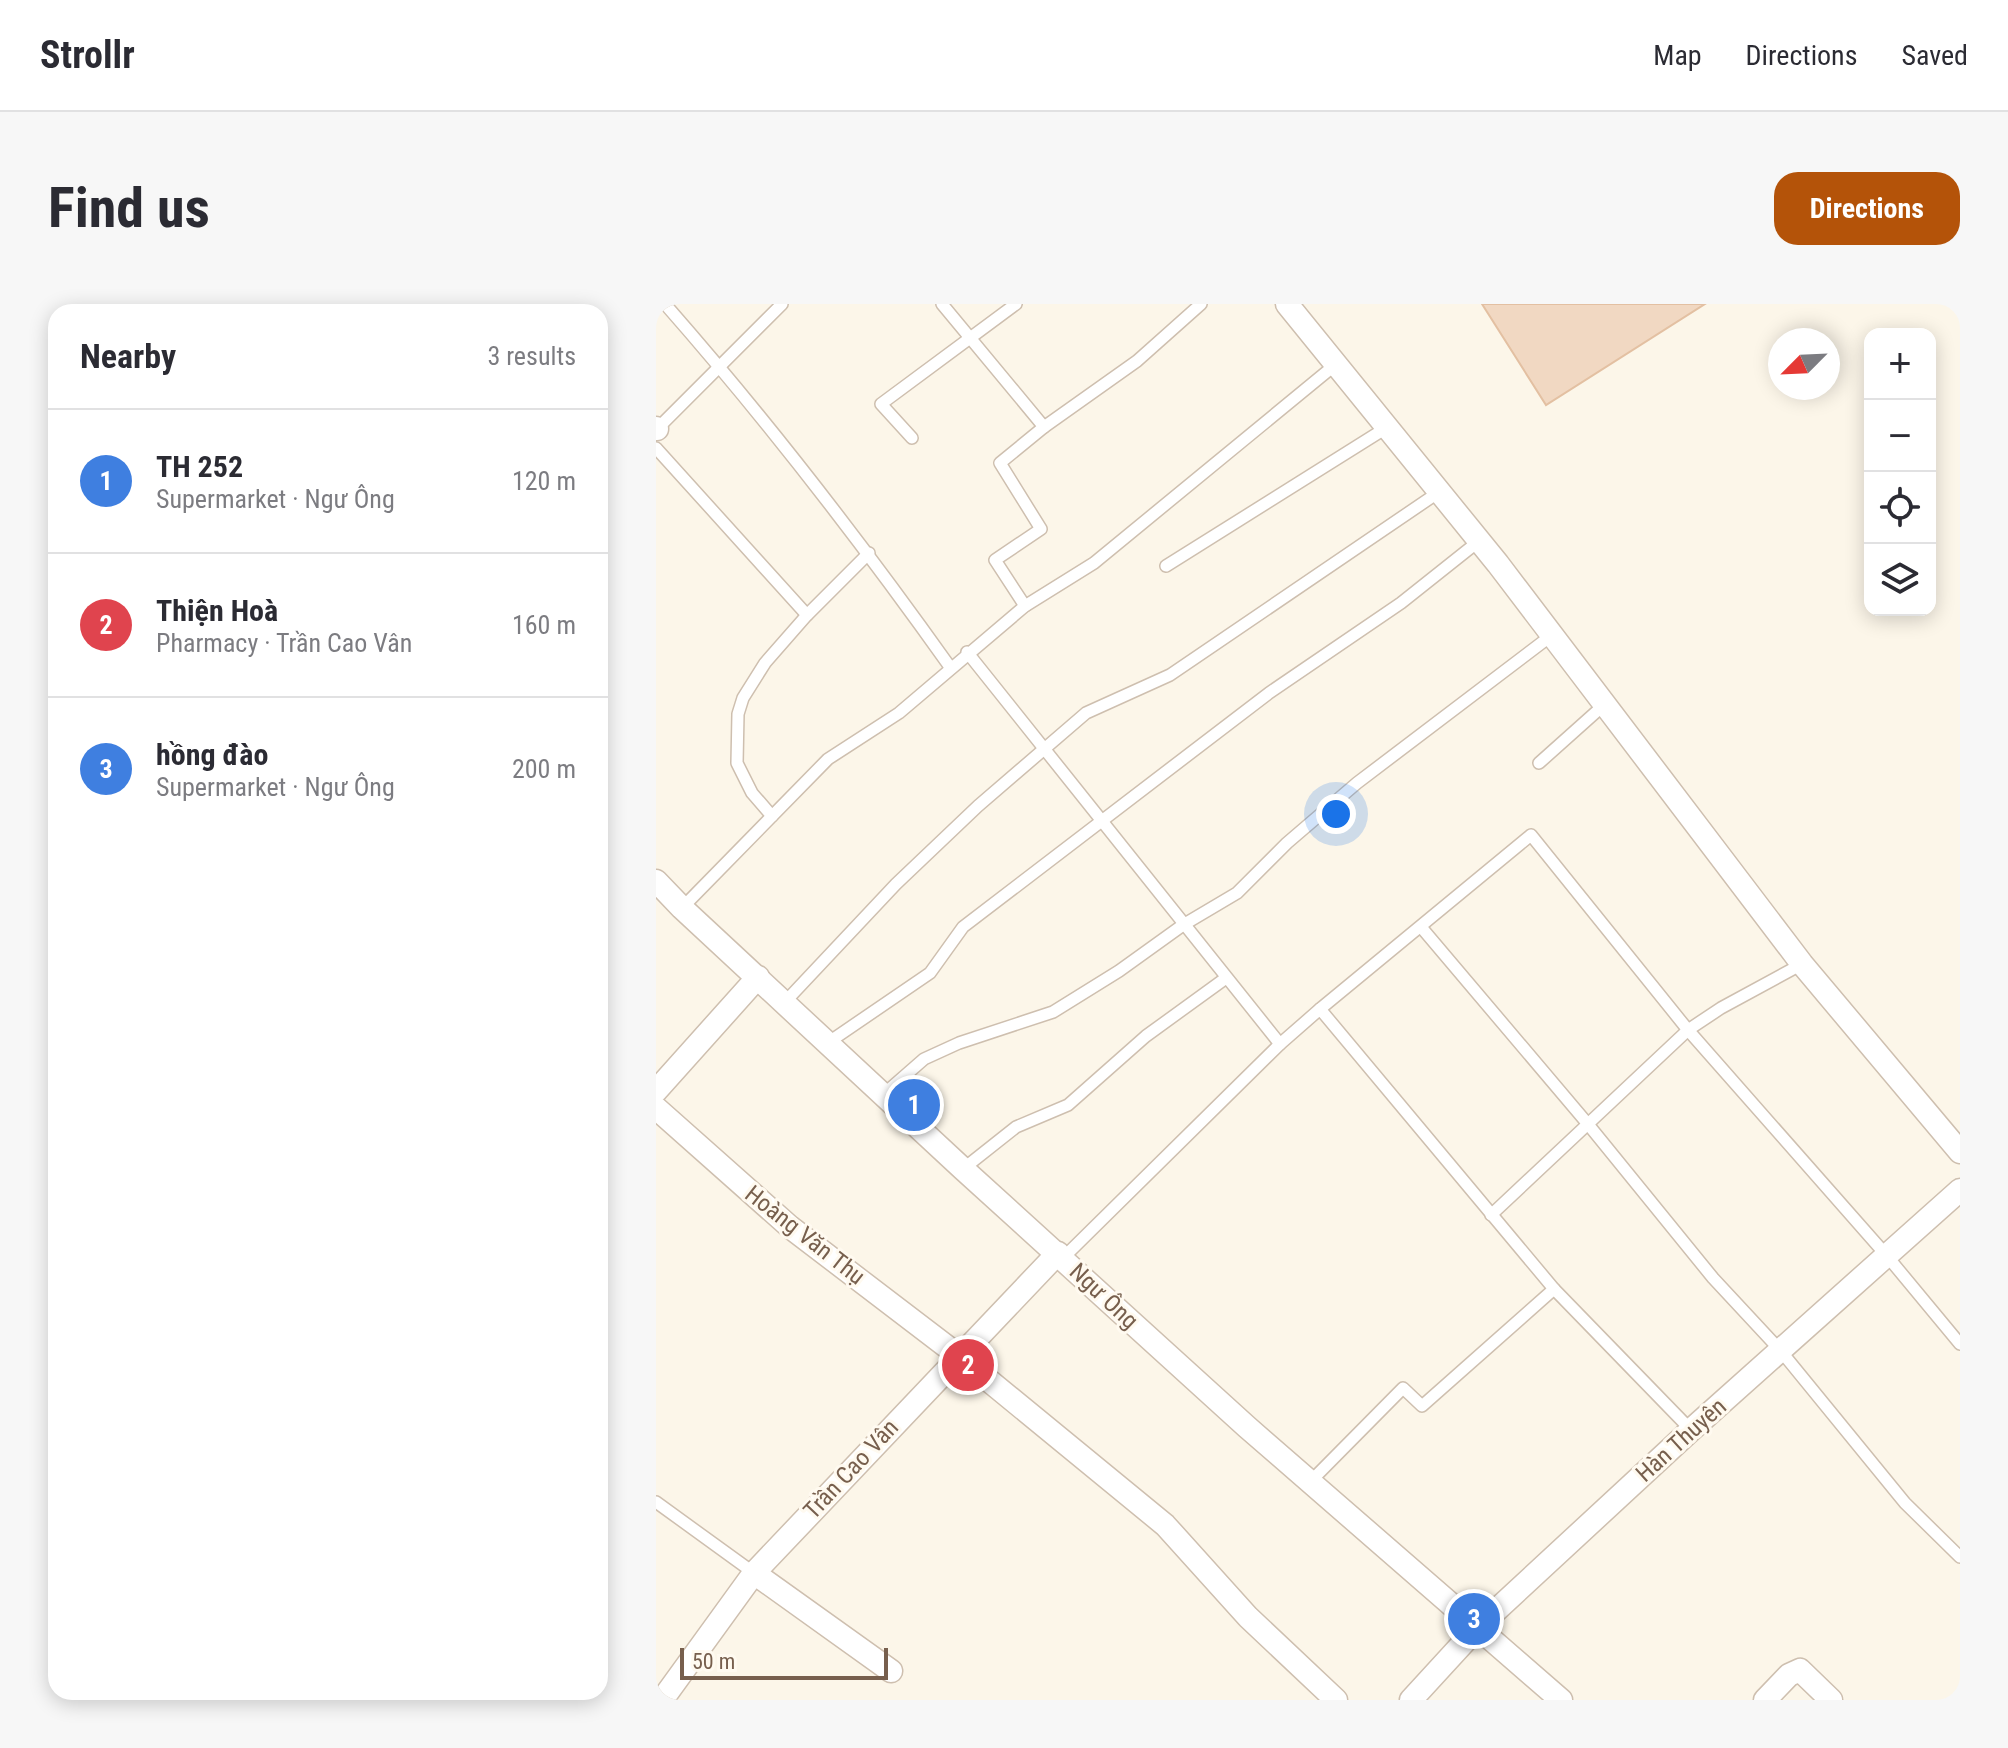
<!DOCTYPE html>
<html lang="en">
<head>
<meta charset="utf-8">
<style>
  :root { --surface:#fff; --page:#f7f7f7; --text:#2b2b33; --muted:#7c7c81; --line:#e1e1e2; --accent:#b45309 }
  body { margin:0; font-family:"Roboto Condensed",sans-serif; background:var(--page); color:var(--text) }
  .controls { position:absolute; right:24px; top:24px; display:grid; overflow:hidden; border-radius:16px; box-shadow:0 4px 20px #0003 }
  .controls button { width:72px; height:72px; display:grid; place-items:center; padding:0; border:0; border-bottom:2px solid var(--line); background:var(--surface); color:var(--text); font:40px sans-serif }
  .compass { position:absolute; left:1112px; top:24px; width:72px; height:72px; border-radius:50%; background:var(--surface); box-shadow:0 4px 20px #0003; rotate:246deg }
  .scale { position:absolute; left:24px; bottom:20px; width:208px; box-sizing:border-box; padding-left:8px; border:4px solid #775f4d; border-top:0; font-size:22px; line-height:28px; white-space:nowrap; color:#775f4d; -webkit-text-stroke:6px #fffaf0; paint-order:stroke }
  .you { position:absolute; left:680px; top:510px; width:28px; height:28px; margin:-20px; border:6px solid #fff; border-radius:50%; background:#1a73e8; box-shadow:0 0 0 12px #1a73e833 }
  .badge { display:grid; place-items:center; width:52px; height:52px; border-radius:50%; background:var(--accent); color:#fff; font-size:26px; font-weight:700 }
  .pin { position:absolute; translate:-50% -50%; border:4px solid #fff; box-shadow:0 2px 8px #0006 }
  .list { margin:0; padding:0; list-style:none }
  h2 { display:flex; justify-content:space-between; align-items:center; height:104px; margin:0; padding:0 32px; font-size:34px }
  h2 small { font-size:26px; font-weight:400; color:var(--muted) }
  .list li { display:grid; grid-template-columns:52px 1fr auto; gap:24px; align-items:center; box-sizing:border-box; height:144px; padding:0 32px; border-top:2px solid var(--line) }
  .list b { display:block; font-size:30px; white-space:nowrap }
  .list p { margin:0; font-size:26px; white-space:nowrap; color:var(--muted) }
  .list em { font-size:26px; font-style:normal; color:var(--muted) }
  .icon { flex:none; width:44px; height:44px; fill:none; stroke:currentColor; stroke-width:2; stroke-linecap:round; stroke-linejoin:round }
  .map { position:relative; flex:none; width:1304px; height:1396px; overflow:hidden; border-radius:24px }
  header { display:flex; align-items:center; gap:48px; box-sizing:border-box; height:112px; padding:0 40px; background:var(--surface); border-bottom:2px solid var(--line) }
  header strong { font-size:38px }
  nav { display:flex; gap:44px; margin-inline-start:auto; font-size:28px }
  .intro { display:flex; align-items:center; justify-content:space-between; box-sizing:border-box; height:192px; padding:0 48px }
  h1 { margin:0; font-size:56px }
  .button { padding:20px 36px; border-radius:24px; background:var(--accent); color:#fff; font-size:28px; font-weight:700 }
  main { display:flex; gap:48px; padding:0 48px }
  aside { flex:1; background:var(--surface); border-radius:24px; box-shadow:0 4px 20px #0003 }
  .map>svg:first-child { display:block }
  .building { fill:#f1d8c2; stroke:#e3c0a2; stroke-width:2 }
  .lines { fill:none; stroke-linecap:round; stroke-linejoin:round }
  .service-casing { stroke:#cebfaf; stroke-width:14 }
  .minor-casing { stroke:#cebfaf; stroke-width:25 }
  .service { stroke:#fff; stroke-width:11 }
  .minor { stroke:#fff; stroke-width:22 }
  .labels { text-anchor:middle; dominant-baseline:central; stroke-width:6; stroke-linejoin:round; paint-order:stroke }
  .street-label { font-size:24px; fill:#775f4d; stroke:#fffaf0 }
</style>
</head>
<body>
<header>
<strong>Strollr</strong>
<nav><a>Map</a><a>Directions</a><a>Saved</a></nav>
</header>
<div class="intro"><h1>Find us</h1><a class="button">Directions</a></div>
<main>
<aside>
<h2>Nearby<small>3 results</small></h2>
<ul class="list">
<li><span class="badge" style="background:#3f7fe0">1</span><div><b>TH 252</b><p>Supermarket · Ngư Ông</p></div><em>120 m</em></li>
<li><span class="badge" style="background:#e0444e">2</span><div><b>Thiện Hoà</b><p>Pharmacy · Trần Cao Vân</p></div><em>160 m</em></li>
<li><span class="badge" style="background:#3f7fe0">3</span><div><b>hồng đào</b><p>Supermarket · Ngư Ông</p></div><em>200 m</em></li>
</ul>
</aside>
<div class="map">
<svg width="1304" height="1396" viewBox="0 0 1304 1396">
  <rect width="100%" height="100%" fill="#fcf6e9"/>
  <polygon class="building" points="826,0 1049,0 890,101"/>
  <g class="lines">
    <g class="service-casing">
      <g id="service">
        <path d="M9 0C111 116 205 238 294 363"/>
        <polyline points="286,0 388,123"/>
        <polyline points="0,126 126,0"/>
        <polyline points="256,134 225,100 360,0"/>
        <polyline points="0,144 151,311"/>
        <polyline points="510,262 730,124"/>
        <polyline points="369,302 339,256 385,225 344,159 388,123 481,57 545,0"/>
        <polyline points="311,348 624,740 664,705 898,985 1035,1126"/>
        <polyline points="883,459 949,400"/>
        <polyline points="116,512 96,489 81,459 82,410 87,394 109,359 151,311 213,249"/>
        <polyline points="26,604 172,455 243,409 369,302 438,259 679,61"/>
        <polyline points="765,623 931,819 1057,974 1124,1046 1249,1199 1304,1253"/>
        <polyline points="129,698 240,580 322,502 430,409 514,371 783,188"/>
        <polyline points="664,705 875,531 1032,726 1231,952 1304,1040"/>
        <polyline points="173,738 274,669 307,623 613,389 745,299 823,237"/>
        <polyline points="228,790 268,755 303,739 397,708 463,667 527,621 581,589 631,539 701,479 896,331"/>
        <polyline points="307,865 360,823 412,801 490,732 570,674"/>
        <polyline points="835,911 1032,726 1065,704 1146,660"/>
        <polyline points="407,954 624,740"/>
        <polyline points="654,1178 747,1084 766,1102 898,985"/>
        <polyline points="0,1198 98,1269"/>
      </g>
    </g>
    <g class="minor-casing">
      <g id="minor">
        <polyline points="631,0 842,260 1146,660 1304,848"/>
        <polyline points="0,124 1,125"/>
        <polyline points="0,577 26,604 307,865 591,1123 905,1396"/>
        <polyline points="0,787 102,673"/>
        <polyline points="0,804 134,923 303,1052 509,1221 592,1313 680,1396"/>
        <polyline points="98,1269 235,1367"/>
        <polyline points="6,1396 98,1269 402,949"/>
        <polyline points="755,1396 821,1324 1035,1126 1304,886"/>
        <polyline points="1109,1396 1133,1371 1144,1366 1175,1396"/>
      </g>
    </g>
    <use href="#service" class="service"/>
    <use href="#minor" class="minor"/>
  </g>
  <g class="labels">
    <g class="street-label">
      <text transform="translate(149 931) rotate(38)">Hoàng Văn Thụ</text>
      <text transform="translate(448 992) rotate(43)">Ngư Ông</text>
      <text transform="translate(1025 1136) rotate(-42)">Hàn Thuyên</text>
      <text transform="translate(195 1165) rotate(-47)">Trần Cao Vân</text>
    </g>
  </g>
</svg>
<div class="controls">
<button>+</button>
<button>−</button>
<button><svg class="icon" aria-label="locate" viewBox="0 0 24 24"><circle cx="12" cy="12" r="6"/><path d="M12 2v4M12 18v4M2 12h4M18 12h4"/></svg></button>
<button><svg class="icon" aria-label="layers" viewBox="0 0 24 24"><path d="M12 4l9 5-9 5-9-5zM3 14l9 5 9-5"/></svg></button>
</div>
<svg class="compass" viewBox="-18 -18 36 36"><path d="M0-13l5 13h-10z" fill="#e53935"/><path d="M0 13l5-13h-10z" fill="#7c7c81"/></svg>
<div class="scale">50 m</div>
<div class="you"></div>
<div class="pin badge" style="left:258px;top:801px;background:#3f7fe0">1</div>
<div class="pin badge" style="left:312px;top:1061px;background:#e0444e">2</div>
<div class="pin badge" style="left:818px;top:1315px;background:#3f7fe0">3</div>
</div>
</main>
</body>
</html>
